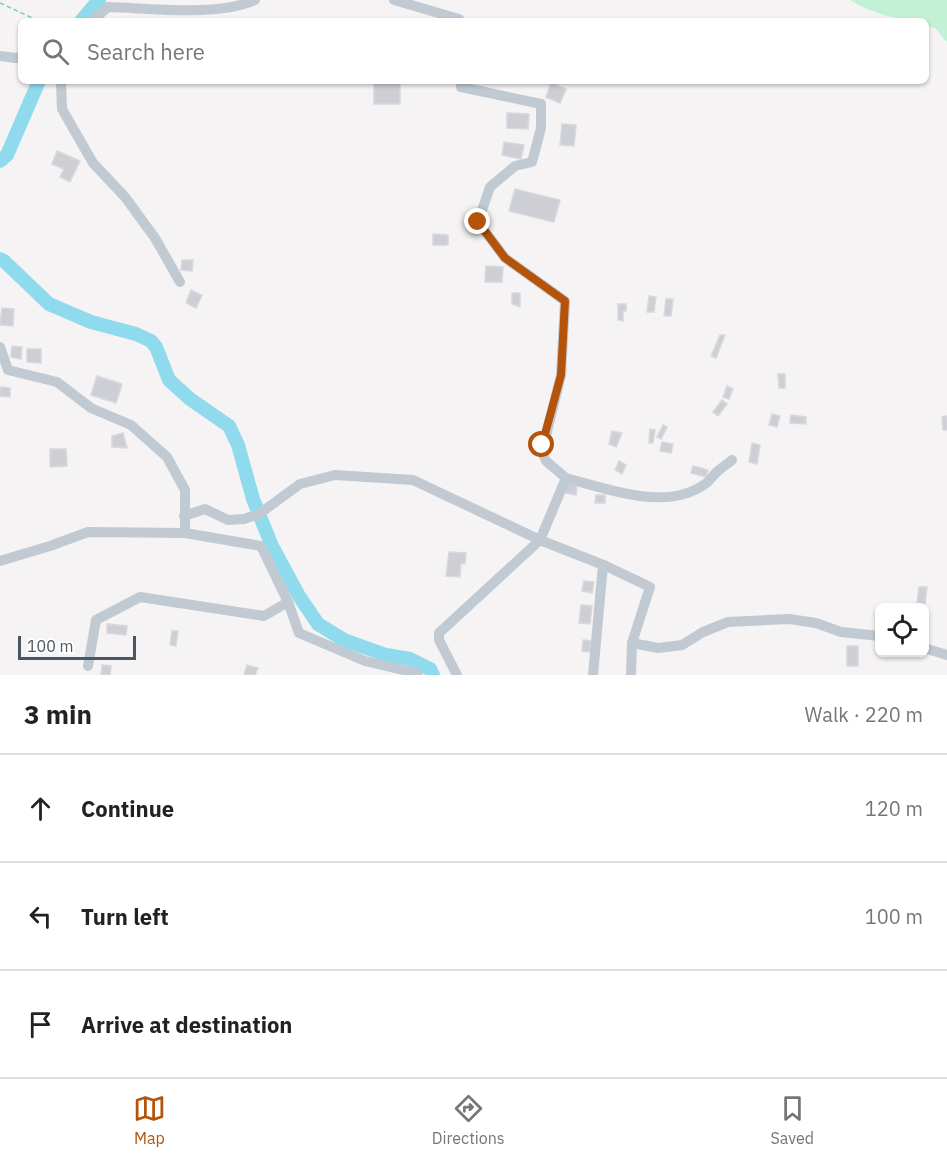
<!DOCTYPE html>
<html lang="en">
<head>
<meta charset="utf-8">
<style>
  :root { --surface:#fff; --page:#f6f6f6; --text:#222; --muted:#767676; --line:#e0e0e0; --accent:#b45309 }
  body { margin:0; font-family:"IBM Plex Sans",sans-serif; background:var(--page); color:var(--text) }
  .controls { position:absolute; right:18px; bottom:18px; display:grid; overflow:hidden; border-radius:9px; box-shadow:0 2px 4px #0004 }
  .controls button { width:54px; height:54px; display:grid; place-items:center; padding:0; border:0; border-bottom:2px solid var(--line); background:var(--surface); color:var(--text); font:30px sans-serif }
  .scale { position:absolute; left:18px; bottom:15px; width:118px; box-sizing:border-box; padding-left:6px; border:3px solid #4a5661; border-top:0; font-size:16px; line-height:21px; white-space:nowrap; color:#4a5661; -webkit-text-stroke:4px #fff; paint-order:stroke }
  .stop { position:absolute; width:18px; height:18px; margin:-14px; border:4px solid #b45309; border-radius:50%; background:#fff }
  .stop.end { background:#b45309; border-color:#fff; box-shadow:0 2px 6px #0008 }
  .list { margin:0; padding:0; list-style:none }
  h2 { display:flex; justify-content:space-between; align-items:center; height:78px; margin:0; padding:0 24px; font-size:26px }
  h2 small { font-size:20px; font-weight:400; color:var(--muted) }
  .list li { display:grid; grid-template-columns:39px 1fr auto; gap:18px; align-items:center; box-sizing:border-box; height:108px; padding:0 24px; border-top:2px solid var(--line) }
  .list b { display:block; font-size:22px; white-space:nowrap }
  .list em { font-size:20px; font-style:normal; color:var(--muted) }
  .icon { flex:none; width:33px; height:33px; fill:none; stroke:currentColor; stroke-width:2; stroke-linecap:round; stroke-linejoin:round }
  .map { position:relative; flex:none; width:947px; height:675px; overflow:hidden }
  .search { position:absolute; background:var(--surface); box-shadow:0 2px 4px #0004; left:18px; right:18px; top:18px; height:66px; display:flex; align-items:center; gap:15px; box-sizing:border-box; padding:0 21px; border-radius:9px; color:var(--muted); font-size:22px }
  .sheet { height:402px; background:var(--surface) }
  nav { display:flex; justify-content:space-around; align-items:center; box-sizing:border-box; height:84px; border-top:2px solid var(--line); background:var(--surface); font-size:16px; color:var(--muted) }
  nav a { display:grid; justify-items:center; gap:3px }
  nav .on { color:var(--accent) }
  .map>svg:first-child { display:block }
  .green { fill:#c3f1d5 }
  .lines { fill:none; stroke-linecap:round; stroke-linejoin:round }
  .river { stroke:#90daee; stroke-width:14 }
  .building { fill:#cdcfd5; stroke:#d7d9de; stroke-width:1.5 }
  .path { stroke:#7ad0a6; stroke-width:1.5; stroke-dasharray:4.5 3; stroke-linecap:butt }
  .minor { stroke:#c1cad2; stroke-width:10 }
  .route { stroke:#b45309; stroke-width:8 }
</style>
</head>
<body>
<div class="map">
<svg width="947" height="675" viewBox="0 0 947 675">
  <rect width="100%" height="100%" fill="#f5f3f3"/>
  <path class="green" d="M850 0H947V42L935 28 926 26V21C899 21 873 14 850 0Z"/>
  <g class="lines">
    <g class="river">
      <polyline points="81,21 99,0"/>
      <polyline points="0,161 7,155 39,81"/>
      <polyline points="0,259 4,261 49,304 91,322 136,334 151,341 156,347 169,380 190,399 229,426 238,445 253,499 272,546 299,596 318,624 344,640 386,655 410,659 430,669 433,675"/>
    </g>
  </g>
  <g class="building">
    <rect x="374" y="81" width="26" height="23"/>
    <polygon points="551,83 566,89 560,103 546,97"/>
    <polygon points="507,113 529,114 528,129 507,128"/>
    <polygon points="562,124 576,125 574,146 560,145"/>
    <polygon points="504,142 524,145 521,159 502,155"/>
    <polygon points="57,151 80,161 70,182 60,177 64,169 52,164"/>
    <polygon points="515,189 560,200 554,222 509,211"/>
    <polygon points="433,234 448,235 448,245 433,245"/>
    <polygon points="182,260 193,260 192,271 181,270"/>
    <polygon points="486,266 503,267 502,282 485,282"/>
    <polygon points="191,290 202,295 196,308 186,303"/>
    <polygon points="512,293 520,293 520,307 512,304"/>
    <polygon points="649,296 656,297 654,312 647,312"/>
    <polygon points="666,299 673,299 671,316 664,316"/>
    <polygon points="618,304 626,304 626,311 623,311 623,321 618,320"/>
    <polygon points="2,308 14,309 13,326 0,325"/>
    <polygon points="720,335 725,335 716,358 711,356"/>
    <polygon points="12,346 22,347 21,359 11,357"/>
    <polygon points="27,349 41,349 41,363 27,362"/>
    <polygon points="778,374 785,374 785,388 779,388"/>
    <polygon points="97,376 122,384 116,403 91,395"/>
    <polygon points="727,386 733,389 729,399 723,397"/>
    <polygon points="0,387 10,388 10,397 0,396"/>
    <polygon points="722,400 727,404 718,416 713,412"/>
    <polygon points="772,414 780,416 777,427 769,425"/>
    <polygon points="791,415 806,417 806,424 790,423"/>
    <polygon points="947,416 947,430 943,430 942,417"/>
    <polygon points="663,425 667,427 661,439 657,437"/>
    <polygon points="650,429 655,430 653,443 649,443"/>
    <polygon points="612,431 622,433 616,447 609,444"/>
    <polygon points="123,433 127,448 112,447 112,436"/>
    <polygon points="662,442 673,444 671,453 660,451"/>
    <polygon points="752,443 760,445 757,464 749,462"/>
    <polygon points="50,449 66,449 67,466 50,467"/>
    <polygon points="619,461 626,465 622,474 615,470"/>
    <polygon points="693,466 708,470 706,477 691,473"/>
    <polygon points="567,483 577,485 576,495 565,493"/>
    <polygon points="596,495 605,495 605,503 595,503"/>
    <polygon points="449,552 466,553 465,564 461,563 460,577 446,576"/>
    <polygon points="584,581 594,582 592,593 582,591"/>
    <polygon points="919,587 927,587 925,604 917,603"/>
    <polygon points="581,605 592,606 590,624 579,623"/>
    <polygon points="107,624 127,626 126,635 107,633"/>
    <polygon points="172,631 178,631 176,646 170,645"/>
    <polygon points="583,640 591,641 590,652 582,651"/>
    <rect x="847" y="646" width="11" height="20"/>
    <polygon points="102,665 111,666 110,675 101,675"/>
    <polygon points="247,665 258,668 255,675 244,675"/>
  </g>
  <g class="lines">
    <polyline class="path" points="0,3 39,21"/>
    <g class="minor">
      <polyline points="394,0 459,19 459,21"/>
      <path d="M92 21 108 7C150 8 217 17 255 0"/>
      <polyline points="0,56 15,58 21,57"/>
      <polyline points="61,81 62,109 93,163 125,197 155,238 180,282"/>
      <polyline points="461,81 461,87 541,104 541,128 532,162 515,166 490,187 478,222 505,258 565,301 561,375 542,452 546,461 566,478"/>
      <polyline points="0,347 8,370 57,382 91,408 131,425 167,457 185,490 185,533"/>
      <polyline points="184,516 205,509 228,520 244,519 259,514 300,484 335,475 413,480 540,540 606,566 650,587 632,643 631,675"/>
      <polyline points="0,561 50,546 88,532 185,533 261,546 288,602 299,633 365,661 416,673 418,675"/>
      <polyline points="632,643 658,648 682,645 703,632 728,622 789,619 816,623 841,632 880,636"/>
      <polyline points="924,648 947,655"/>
      <polyline points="88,666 96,620 140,597 264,616 288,602"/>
      <path d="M457 675 439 640V633L540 540 566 478C608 489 666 512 705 484 710 481 713 475 718 471 722 467 728 464 732 460"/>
      <polyline points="593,675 603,565"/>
    </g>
  </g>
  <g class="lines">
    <polyline class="route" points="478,222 505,258 565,301 561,375 542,445"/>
  </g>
</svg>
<div class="controls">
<button><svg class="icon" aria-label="locate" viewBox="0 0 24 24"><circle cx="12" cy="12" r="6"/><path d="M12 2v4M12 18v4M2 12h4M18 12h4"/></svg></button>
</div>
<div class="scale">100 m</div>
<div class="stop" style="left:542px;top:445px"></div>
<div class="stop end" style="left:478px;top:222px"></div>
<div class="search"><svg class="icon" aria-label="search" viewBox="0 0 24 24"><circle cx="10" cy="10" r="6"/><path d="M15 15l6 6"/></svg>Search here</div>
</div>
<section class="sheet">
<h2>3 min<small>Walk · 220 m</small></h2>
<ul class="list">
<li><svg class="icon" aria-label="ahead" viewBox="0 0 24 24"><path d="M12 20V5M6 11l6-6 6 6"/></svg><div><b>Continue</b></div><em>120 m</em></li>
<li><svg class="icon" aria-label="left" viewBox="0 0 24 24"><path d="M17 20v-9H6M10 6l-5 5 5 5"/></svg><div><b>Turn left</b></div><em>100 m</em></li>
<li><svg class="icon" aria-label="arrive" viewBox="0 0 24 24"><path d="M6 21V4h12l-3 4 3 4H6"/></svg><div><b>Arrive at destination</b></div></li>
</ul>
</section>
<nav>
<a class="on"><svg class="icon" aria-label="map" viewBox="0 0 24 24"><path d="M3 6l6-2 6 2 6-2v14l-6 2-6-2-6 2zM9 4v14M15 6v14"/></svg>Map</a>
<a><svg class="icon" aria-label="directions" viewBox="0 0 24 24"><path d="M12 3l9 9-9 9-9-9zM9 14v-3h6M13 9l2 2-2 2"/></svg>Directions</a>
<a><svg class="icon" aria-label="saved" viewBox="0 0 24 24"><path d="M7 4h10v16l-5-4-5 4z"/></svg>Saved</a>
</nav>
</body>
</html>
